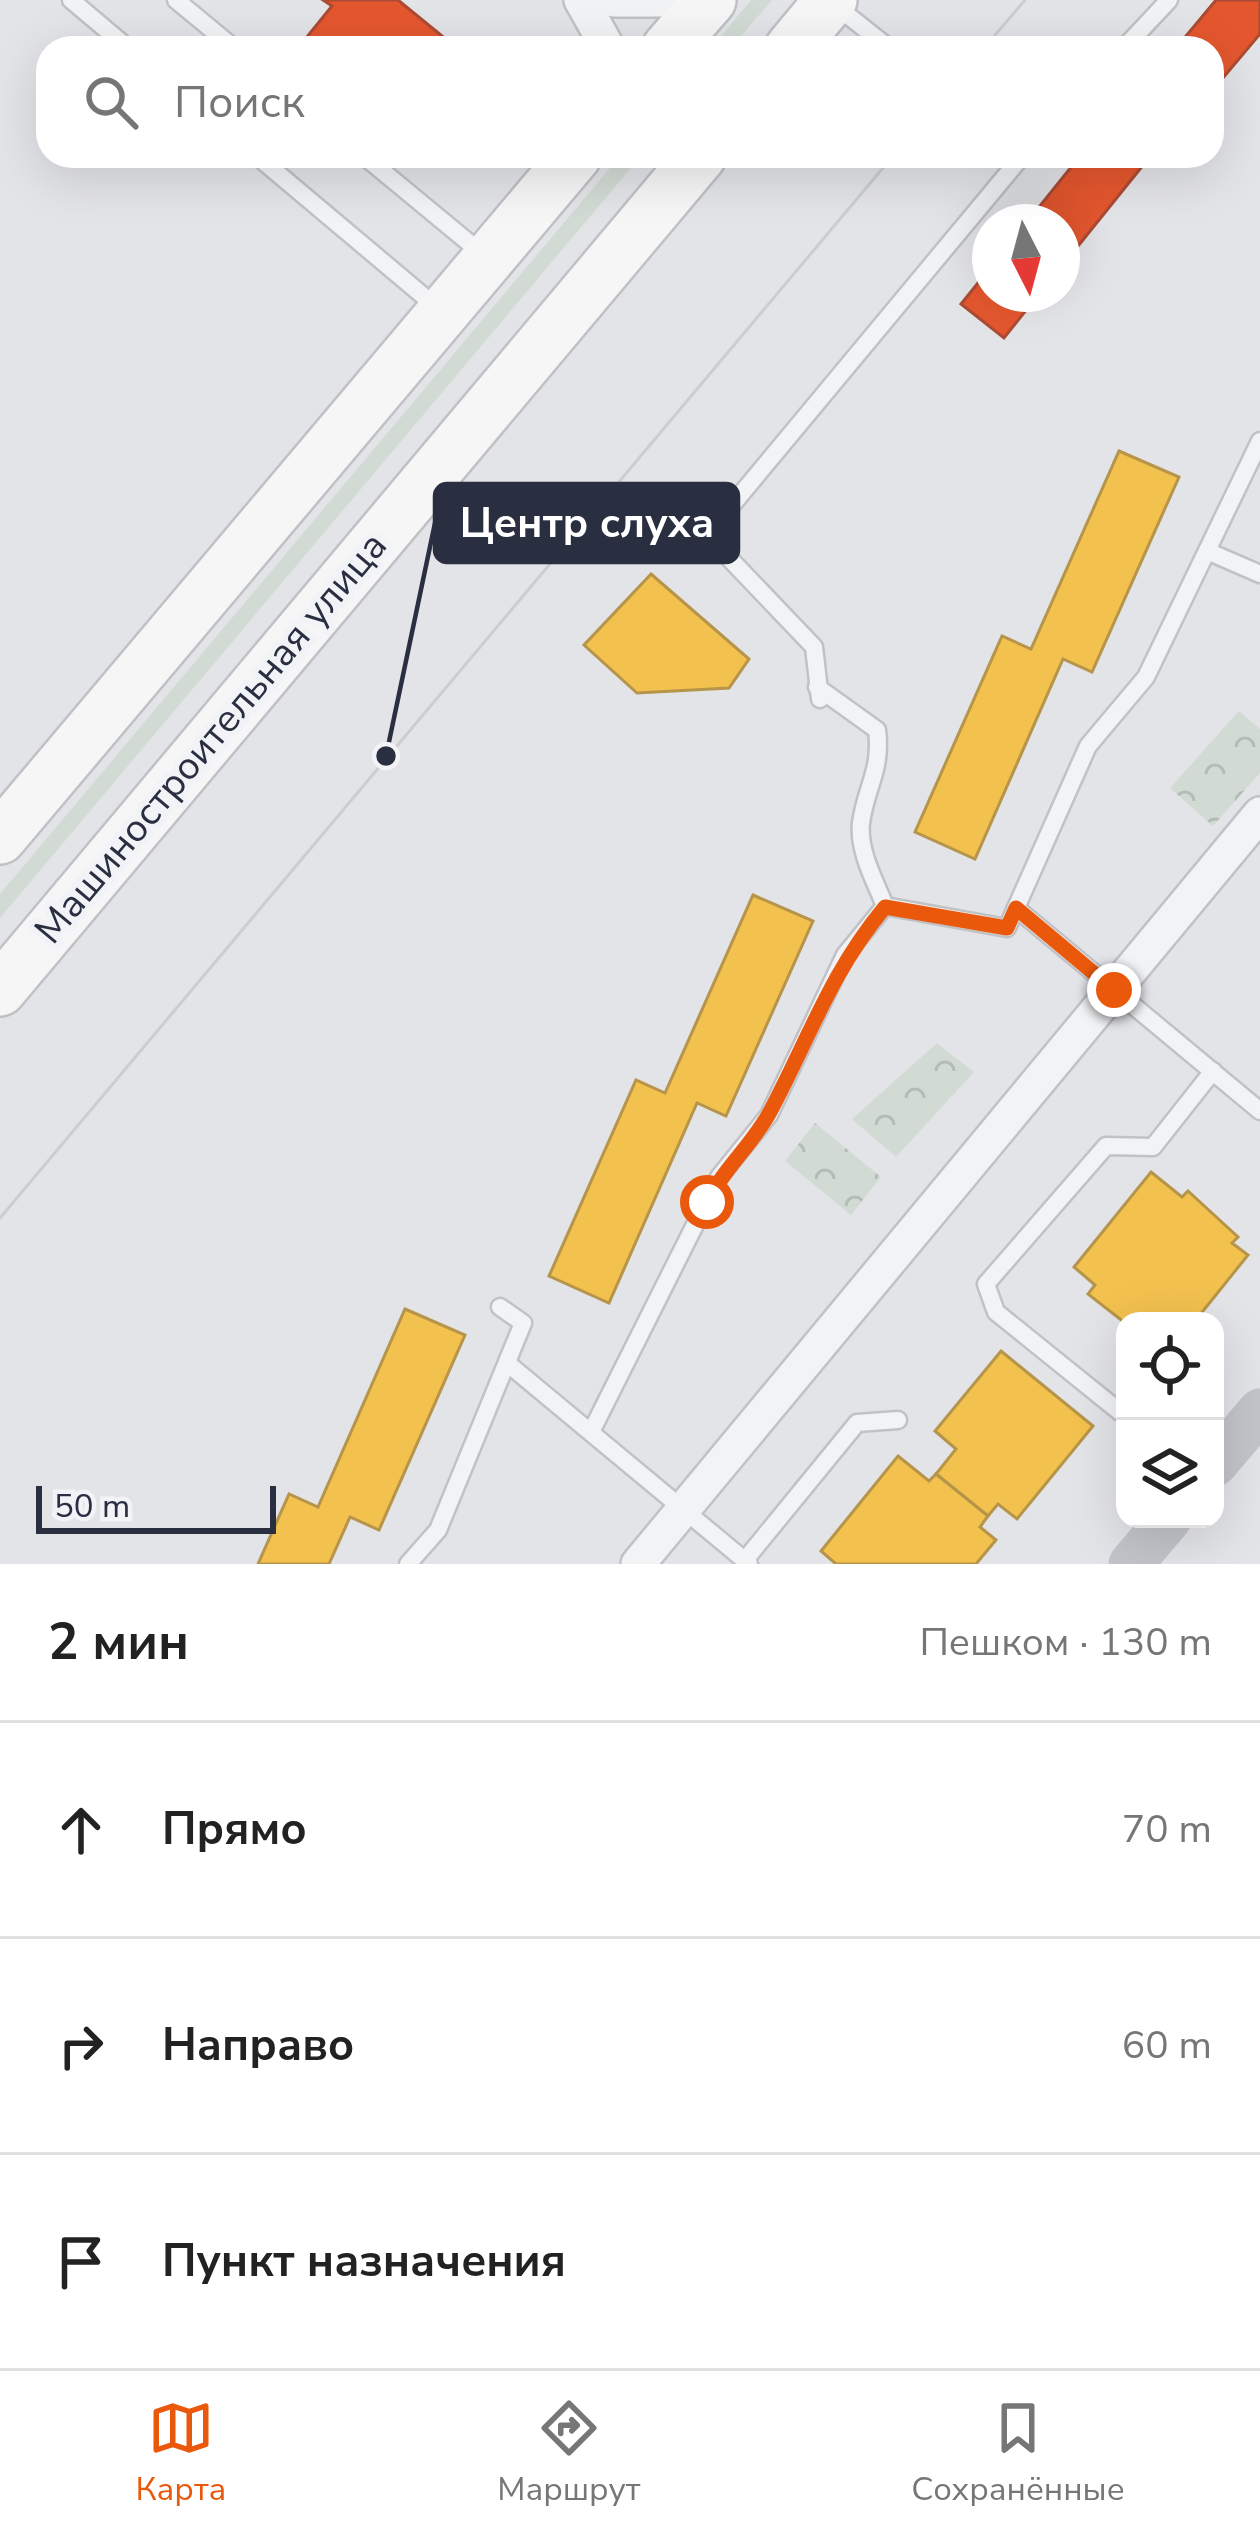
<!DOCTYPE html>
<html lang="ru">
<head>
<meta charset="utf-8">
<style>
  :root { --surface:#fff; --page:#f2f2f2; --text:#222; --muted:#767676; --line:#e0e0e0; --accent:#ea580c }
  body { margin:0; font-family:"Nunito Sans",sans-serif; background:var(--page); color:var(--text) }
  .controls { position:absolute; right:36px; bottom:36px; display:grid; overflow:hidden; border-radius:24px; box-shadow:0 12px 48px #0002 }
  .controls button { width:108px; height:108px; display:grid; place-items:center; padding:0; border:0; border-bottom:3px solid var(--line); background:var(--surface); color:var(--text); font:60px sans-serif }
  .compass { position:absolute; left:972px; top:204px; width:108px; height:108px; border-radius:50%; background:var(--surface); box-shadow:0 12px 48px #0002; rotate:174deg }
  .scale { position:absolute; left:36px; bottom:30px; width:240px; box-sizing:border-box; padding-left:12px; border:6px solid #292f41; border-top:0; font-size:33px; line-height:42px; white-space:nowrap; color:#292f41; -webkit-text-stroke:9px #f1f3f7; paint-order:stroke }
  .stop { position:absolute; width:36px; height:36px; margin:-27px; border:9px solid #ea580c; border-radius:50%; background:#fff }
  .stop.end { background:#ea580c; border-color:#fff; box-shadow:0 3px 12px #0008 }
  .list { margin:0; padding:0; list-style:none }
  h2 { display:flex; justify-content:space-between; align-items:center; height:156px; margin:0; padding:0 48px; font-size:51px }
  h2 small { font-size:39px; font-weight:400; color:var(--muted) }
  .list li { display:grid; grid-template-columns:78px 1fr auto; gap:36px; align-items:center; box-sizing:border-box; height:216px; padding:0 48px; border-top:3px solid var(--line) }
  .list b { display:block; font-size:45px; white-space:nowrap }
  .list em { font-size:39px; font-style:normal; color:var(--muted) }
  .icon { flex:none; width:66px; height:66px; fill:none; stroke:currentColor; stroke-width:2; stroke-linecap:round; stroke-linejoin:round }
  .map { position:relative; flex:none; width:1260px; height:1564px; overflow:hidden }
  .search { position:absolute; background:var(--surface); box-shadow:0 12px 48px #0002; left:36px; right:36px; top:36px; height:132px; display:flex; align-items:center; gap:30px; box-sizing:border-box; padding:0 42px; border-radius:36px; color:var(--muted); font-size:45px }
  .sheet { height:804px; background:var(--surface) }
  nav { display:flex; justify-content:space-around; align-items:center; box-sizing:border-box; height:168px; border-top:3px solid var(--line); background:var(--surface); font-size:33px; color:var(--muted) }
  nav a { display:grid; justify-items:center; gap:6px }
  nav .on { color:var(--accent) }
  .map>svg:first-child { display:block }
  .grass { fill:#d2dbd3 }
  .forest { fill:url(#forest-crowns) }
  .homes { fill:#f2c14e; stroke:#b6954a; stroke-width:3 }
  .shops { fill:#e4572e; stroke:#ac4b34; stroke-width:3 }
  .lines { fill:none; stroke-linecap:round; stroke-linejoin:round }
  .lane-casing { stroke:#c1c2c6; stroke-width:21 }
  .street-casing { stroke:#c1c2c6; stroke-width:38 }
  .primary-casing { stroke:#bfc1c5; stroke-width:56 }
  .lane { stroke:#f2f3f5; stroke-width:16 }
  .street { stroke:#f2f3f5; stroke-width:33 }
  .secondary { stroke:#c3c4ca; stroke-width:45 }
  .primary { stroke:#f6f6f7; stroke-width:51 }
  .tram { stroke:#cbcdd0; stroke-width:3 }
  .route { stroke:#ea580c; stroke-width:15 }
  .labels { text-anchor:middle; dominant-baseline:central; stroke-width:12; stroke-linejoin:round; paint-order:stroke }
  .street-label { font-size:39px; fill:#292f41; stroke:#f1f3f7 }
  .leader { fill:none; stroke:#292f41; stroke-width:4.5 }
  .callout-dot { fill:#292f41; stroke:#f1f3f7; stroke-width:4.5 }
  .callout { fill:#292f41; stroke:#292f41; stroke-width:4.5 }
  .callout-label { font-size:42px; text-anchor:middle; font-weight:bold; fill:#fff }
</style>
</head>
<body>
<div class="map">
<svg width="1260" height="1564" viewBox="0 0 1260 1564">
  <defs>
    <pattern id="forest-crowns" width="20" height="18" patternUnits="userSpaceOnUse" patternTransform="scale(3)"><rect width="20" height="18" fill="#d2dbd3"/><path d="M2 6a3 3 0 1 1 6 0M12 15a3 3 0 1 1 6 0" fill="none" stroke="#b4bcb6"/></pattern>
  </defs>
  <rect width="100%" height="100%" fill="#e3e4e8"/>
  <g class="grass">
    <polygon points="751,0 772,0 731,48 711,48"/>
    <polygon points="620,156 641,156 0,918 0,894"/>
  </g>
  <g class="forest">
    <polygon points="1239,711 1260,729 1260,773 1213,826 1170,788"/>
    <polygon points="937,1043 974,1072 896,1157 852,1119"/>
    <polygon points="815,1123 881,1177 851,1215 785,1161"/>
  </g>
  <g class="homes">
    <polygon points="1119,451 1179,477 1092,672 1063,659 975,859 915,832 1002,636 1031,649"/>
    <polygon points="651,574 749,659 729,688 637,693 584,645"/>
    <polygon points="753,895 813,921 726,1116 697,1103 609,1303 549,1276 636,1080 665,1093"/>
    <polygon points="1151,1172 1182,1197 1188,1191 1238,1237 1232,1243 1248,1255 1195,1321 1125,1323 1088,1294 1095,1285 1074,1267"/>
    <polygon points="405,1309 465,1335 379,1530 350,1517 329,1564 258,1564 289,1494 318,1507"/>
    <polygon points="1001,1351 1093,1426 1017,1519 998,1504 988,1516 936,1474 956,1449 935,1431"/>
    <polygon points="898,1456 929,1481 936,1474 988,1516 980,1527 996,1540 976,1564 836,1564 821,1551"/>
  </g>
  <g class="shops">
    <polygon points="323,0 398,0 452,44 298,48 332,6"/>
    <polygon points="1216,0 1260,0 1260,34 1212,91 1212,48 1176,48"/>
    <polygon points="1080,156 1148,159 1062,266 1062,222 1027,222"/>
    <polygon points="990,268 990,294 1039,294 1004,338 961,304"/>
  </g>
  <g class="lines">
    <g class="lane-casing">
      <g id="lane">
        <polyline points="71,0 128,48"/>
        <polyline points="176,0 234,48"/>
        <polyline points="836,6 889,48"/>
        <polyline points="1124,48 1169,0"/>
        <polyline points="257,156 440,310"/>
        <polyline points="364,156 485,256"/>
        <polyline points="1207,551 1260,574"/>
        <path d="M817 687 877 730C882 771 866 786 861 823 858 851 875 881 885 906"/>
        <polyline points="820,699 814,647 707,535 1018,161"/>
        <polyline points="885,906 1007,928 1088,746 1146,677 1260,441"/>
        <polyline points="1016,908 1260,1111"/>
        <polyline points="507,1363 749,1564"/>
        <polyline points="1125,1416 996,1312 986,1284 1106,1146 1153,1147 1213,1071"/>
        <polyline points="591,1432 719,1177 769,1115 845,955 885,906"/>
        <polyline points="745,1560 857,1423 898,1420"/>
        <polyline points="408,1564 438,1530 523,1323 500,1307"/>
      </g>
    </g>
    <g class="street-casing">
      <g id="street">
        <polyline points="581,0 608,48"/>
        <polyline points="614,0 664,0"/>
        <polyline points="638,1564 1260,814"/>
      </g>
    </g>
    <g class="primary-casing">
      <g id="primary">
        <polyline points="668,48 710,0"/>
        <polyline points="791,48 831,0"/>
        <polyline points="0,838 575,156"/>
        <polyline points="0,990 700,156"/>
      </g>
    </g>
    <use href="#lane" class="lane"/>
    <use href="#street" class="street"/>
    <g class="secondary">
      <polyline points="1215,1464 1260,1411"/>
      <polyline points="1131,1564 1169,1519"/>
    </g>
    <use href="#primary" class="primary"/>
    <g class="tram">
      <polyline points="984,48 1025,0"/>
      <polyline points="0,1218 893,156"/>
    </g>
  </g>
  <g class="lines">
    <path class="route" d="M707 1202C724 1168 754 1143 771 1110 810 1036 831 972 885 907L1007 928 1016 908 1114 990"/>
  </g>
  <g class="labels">
    <g class="street-label">
      <text transform="translate(211 738) rotate(-50)">Машиностроительная улица</text>
    </g>
  </g>
  <path class="leader" d="M386 756L435 523"/>
  <circle class="callout-dot" cx="386" cy="756" r="12"/>
  <rect class="callout" x="435" y="484" width="303" height="78" rx="12"/>
  <g class="callout-label">
    <text x="587" y="537">Центр слуха</text>
  </g>
</svg>
<div class="controls">
<button><svg class="icon" aria-label="locate" viewBox="0 0 24 24"><circle cx="12" cy="12" r="6"/><path d="M12 2v4M12 18v4M2 12h4M18 12h4"/></svg></button>
<button><svg class="icon" aria-label="layers" viewBox="0 0 24 24"><path d="M12 4l9 5-9 5-9-5zM3 14l9 5 9-5"/></svg></button>
</div>
<svg class="compass" viewBox="-18 -18 36 36"><path d="M0-13l5 13h-10z" fill="#e53935"/><path d="M0 13l5-13h-10z" fill="#767676"/></svg>
<div class="scale">50 m</div>
<div class="stop" style="left:707px;top:1202px"></div>
<div class="stop end" style="left:1114px;top:990px"></div>
<div class="search"><svg class="icon" aria-label="search" viewBox="0 0 24 24"><circle cx="10" cy="10" r="6"/><path d="M15 15l6 6"/></svg>Поиск</div>
</div>
<section class="sheet">
<h2>2 мин<small>Пешком · 130 m</small></h2>
<ul class="list">
<li><svg class="icon" aria-label="ahead" viewBox="0 0 24 24"><path d="M12 20V5M6 11l6-6 6 6"/></svg><div><b>Прямо</b></div><em>70 m</em></li>
<li><svg class="icon" aria-label="right" viewBox="0 0 24 24"><path d="M7 20v-9h11M14 6l5 5-5 5"/></svg><div><b>Направо</b></div><em>60 m</em></li>
<li><svg class="icon" aria-label="arrive" viewBox="0 0 24 24"><path d="M6 21V4h12l-3 4 3 4H6"/></svg><div><b>Пункт назначения</b></div></li>
</ul>
</section>
<nav>
<a class="on"><svg class="icon" aria-label="map" viewBox="0 0 24 24"><path d="M3 6l6-2 6 2 6-2v14l-6 2-6-2-6 2zM9 4v14M15 6v14"/></svg>Карта</a>
<a><svg class="icon" aria-label="directions" viewBox="0 0 24 24"><path d="M12 3l9 9-9 9-9-9zM9 14v-3h6M13 9l2 2-2 2"/></svg>Маршрут</a>
<a><svg class="icon" aria-label="saved" viewBox="0 0 24 24"><path d="M7 4h10v16l-5-4-5 4z"/></svg>Сохранённые</a>
</nav>
</body>
</html>
